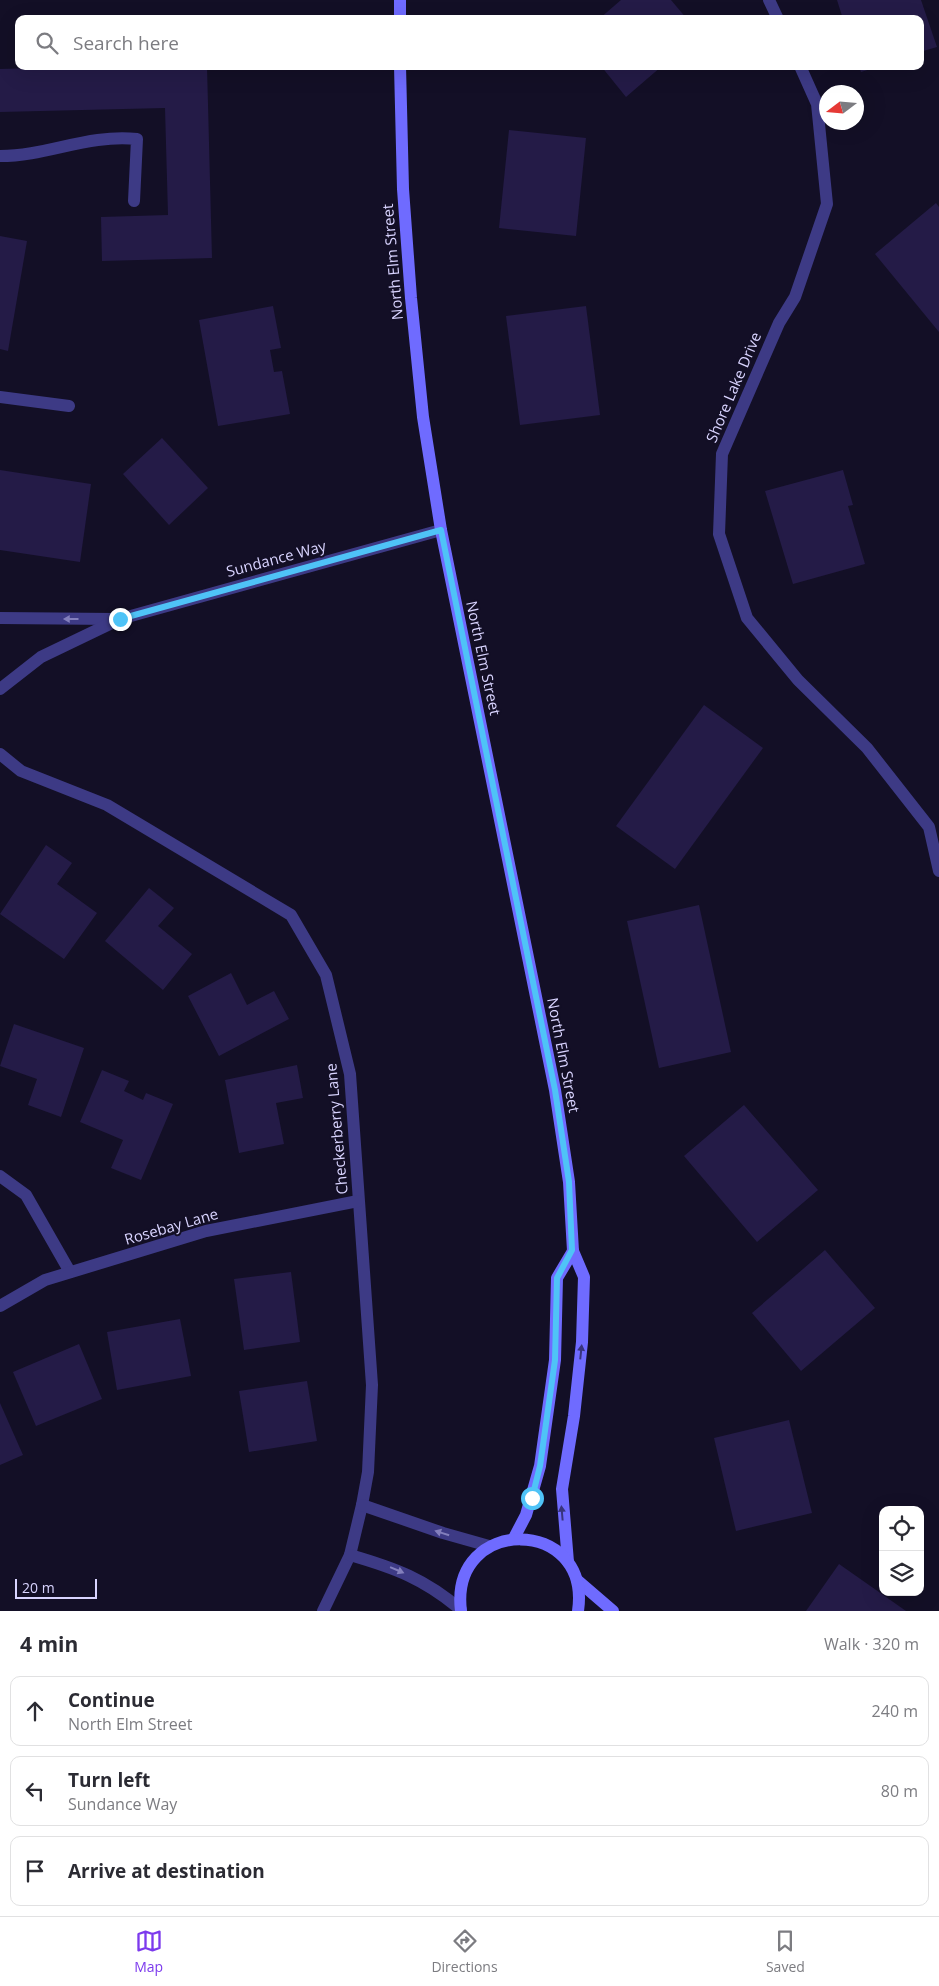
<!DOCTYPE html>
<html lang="en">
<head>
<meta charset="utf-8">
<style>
  :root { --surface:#fff; --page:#f7f7f7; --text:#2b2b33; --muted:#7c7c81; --line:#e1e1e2; --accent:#7c3aed }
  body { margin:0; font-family:"Open Sans",sans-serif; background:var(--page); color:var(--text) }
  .controls { position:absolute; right:15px; bottom:15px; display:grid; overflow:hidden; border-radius:10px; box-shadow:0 5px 20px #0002 }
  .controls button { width:45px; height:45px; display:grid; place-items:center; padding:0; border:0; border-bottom:1px solid var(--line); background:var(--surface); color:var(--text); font:25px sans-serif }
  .compass { position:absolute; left:819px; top:85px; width:45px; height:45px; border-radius:50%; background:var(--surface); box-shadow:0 5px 20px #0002; rotate:254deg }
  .scale { position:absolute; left:15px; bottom:12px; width:82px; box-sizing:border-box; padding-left:5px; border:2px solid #d9d4ff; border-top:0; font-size:14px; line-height:18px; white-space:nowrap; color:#d9d4ff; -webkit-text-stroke:4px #130f26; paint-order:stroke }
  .stop { position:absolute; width:15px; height:15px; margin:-11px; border:4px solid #4fc3f7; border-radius:50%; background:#fff }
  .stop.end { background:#4fc3f7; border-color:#fff; box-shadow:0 1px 5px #0008 }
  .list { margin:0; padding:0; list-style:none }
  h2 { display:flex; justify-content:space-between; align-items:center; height:65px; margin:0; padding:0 20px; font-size:21px }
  h2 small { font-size:16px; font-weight:400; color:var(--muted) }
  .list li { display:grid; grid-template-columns:32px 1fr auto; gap:15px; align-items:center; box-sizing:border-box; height:70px; margin:0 10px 10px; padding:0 10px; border:1px solid var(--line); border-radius:10px }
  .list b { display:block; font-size:19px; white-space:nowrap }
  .list p { margin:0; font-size:16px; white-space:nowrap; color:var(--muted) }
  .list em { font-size:16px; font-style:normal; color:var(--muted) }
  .icon { flex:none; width:28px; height:28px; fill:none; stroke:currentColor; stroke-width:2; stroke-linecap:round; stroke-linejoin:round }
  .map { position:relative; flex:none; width:939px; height:1611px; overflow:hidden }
  .search { position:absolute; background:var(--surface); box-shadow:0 5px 20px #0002; left:15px; right:15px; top:15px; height:55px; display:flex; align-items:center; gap:12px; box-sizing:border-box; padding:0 18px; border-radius:10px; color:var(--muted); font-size:19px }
  .sheet { height:305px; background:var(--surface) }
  nav { display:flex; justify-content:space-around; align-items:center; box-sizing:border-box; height:70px; border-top:1px solid var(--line); background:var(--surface); font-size:14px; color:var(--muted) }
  nav a { display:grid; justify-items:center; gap:2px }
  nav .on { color:var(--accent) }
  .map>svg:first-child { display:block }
  .building { fill:#241b47 }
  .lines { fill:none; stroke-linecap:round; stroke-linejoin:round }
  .lane { stroke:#3d3a85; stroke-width:12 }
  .street { stroke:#3d3a85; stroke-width:12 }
  .secondary { stroke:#6f6bff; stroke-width:12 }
  .oneway { fill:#837fbc }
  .oneway2 { fill:#38347d }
  .route { stroke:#4fc3f7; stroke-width:6 }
  .labels { text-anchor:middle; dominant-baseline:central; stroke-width:4; stroke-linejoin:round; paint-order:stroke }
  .street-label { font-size:15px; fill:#d9d4ff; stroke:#130f26 }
</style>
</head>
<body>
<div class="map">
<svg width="939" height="1611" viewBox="0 0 939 1611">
  <rect width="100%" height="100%" fill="#130f26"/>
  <g class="building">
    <polygon points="621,0 671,0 687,19 599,19"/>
    <polygon points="837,0 921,0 937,47 920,52 920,19 843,19"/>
    <polygon points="105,66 207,66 212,258 102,261 101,217 168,215 165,108 0,112 0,69"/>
    <polygon points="601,66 662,66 626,97"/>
    <polygon points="859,66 877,66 877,67 861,72"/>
    <polygon points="509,130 586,138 576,236 499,228"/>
    <polygon points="936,203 939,207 939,332 875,254"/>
    <polygon points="0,236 27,241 8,351 0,349"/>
    <polygon points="273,306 281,348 270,350 274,372 282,371 290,414 218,426 199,320"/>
    <polygon points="586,306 600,415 520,425 506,316"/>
    <polygon points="162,438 208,488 169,525 123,474"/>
    <polygon points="0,470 91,484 80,562 0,550"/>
    <polygon points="843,470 853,505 848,506 865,564 793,584 765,491"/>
    <polygon points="704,705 763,748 675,869 616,826"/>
    <polygon points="46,845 72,863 57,884 97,913 64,959 0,914"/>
    <polygon points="149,888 174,908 158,926 192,954 163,990 105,941"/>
    <polygon points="699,905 731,1052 659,1068 627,921"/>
    <polygon points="231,973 247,1005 274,991 289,1019 219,1056 188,996"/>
    <polygon points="14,1024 84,1048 61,1117 28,1105 37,1079 0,1066"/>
    <polygon points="297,1065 303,1098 276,1103 284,1144 239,1153 225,1080"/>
    <polygon points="102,1070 129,1081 124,1091 143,1100 146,1093 173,1104 141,1180 111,1168 123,1140 80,1122"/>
    <polygon points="744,1105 818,1190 757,1242 684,1156"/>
    <polygon points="825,1250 875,1308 801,1371 752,1313"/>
    <polygon points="291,1272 300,1342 244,1350 234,1279"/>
    <polygon points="180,1319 191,1376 117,1390 107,1332"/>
    <polygon points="79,1344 102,1399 36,1426 13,1372"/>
    <polygon points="307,1381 317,1441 249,1452 239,1391"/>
    <polygon points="0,1403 23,1455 0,1465"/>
    <polygon points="789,1420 812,1513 736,1531 714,1438"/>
    <polygon points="839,1564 906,1611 806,1611"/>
  </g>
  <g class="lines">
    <g class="lane">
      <polyline points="769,0 778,19"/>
      <polyline points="800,66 817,104 827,204 795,297 779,323 722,454 719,534 747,618 798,680 867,748 929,827 939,871"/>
      <path d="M0 156C48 156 87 134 137 139L134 201"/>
      <polyline points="0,1176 26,1195 70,1272"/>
    </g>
    <g class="street">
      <polyline points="0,397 69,406"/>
      <polyline points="0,618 115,619"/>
      <polyline points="0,689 41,657 120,619 441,530"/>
      <polyline points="0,754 21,771 107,805 291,915 326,975 350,1074 372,1385 368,1472 362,1505 350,1555 323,1611"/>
      <polyline points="0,1306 45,1280 206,1231 358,1201"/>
      <polyline points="362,1505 443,1533 489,1546"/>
      <path d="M350 1555C395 1568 425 1579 461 1610"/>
    </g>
    <g class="secondary">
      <polyline points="400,0 400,19"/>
      <polyline points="400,66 403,189 411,298 423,417 441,530 555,1090 569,1182 573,1251 584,1277 582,1342 574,1416 562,1489 568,1562"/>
      <polyline points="514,1538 526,1515 540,1466 555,1360 557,1278 573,1251"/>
      <polyline points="577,1580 613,1611"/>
      <path d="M461 1611C449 1515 592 1516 578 1611"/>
    </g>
  </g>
  <defs><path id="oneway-solid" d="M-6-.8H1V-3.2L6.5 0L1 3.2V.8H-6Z" transform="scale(1.25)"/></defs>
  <g class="oneway">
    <use href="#oneway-solid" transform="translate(71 619) rotate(180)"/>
    <use href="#oneway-solid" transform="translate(442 1533) rotate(-162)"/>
    <use href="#oneway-solid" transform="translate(397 1570) rotate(23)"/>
  </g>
  <g class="oneway2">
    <use href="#oneway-solid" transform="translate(581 1352) rotate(-84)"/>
    <use href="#oneway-solid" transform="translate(562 1513) rotate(-95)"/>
  </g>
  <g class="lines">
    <polyline class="route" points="120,619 441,530 555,1090 569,1182 572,1250 557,1278 555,1360 540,1466 532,1498"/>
  </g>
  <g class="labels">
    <g class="street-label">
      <text transform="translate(392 262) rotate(-95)">North Elm Street</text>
      <text transform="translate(733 387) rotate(-67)">Shore Lake Drive</text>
      <text transform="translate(276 558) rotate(-15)">Sundance Way</text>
      <text transform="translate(484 658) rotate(78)">North Elm Street</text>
      <text transform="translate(564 1055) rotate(79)">North Elm Street</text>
      <text transform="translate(336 1129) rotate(-95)">Checkerberry Lane</text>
      <text transform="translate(171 1226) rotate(-16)">Rosebay Lane</text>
    </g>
  </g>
</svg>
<div class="controls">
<button><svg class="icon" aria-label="locate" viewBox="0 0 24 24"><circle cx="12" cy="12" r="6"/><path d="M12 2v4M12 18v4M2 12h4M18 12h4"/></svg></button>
<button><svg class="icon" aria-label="layers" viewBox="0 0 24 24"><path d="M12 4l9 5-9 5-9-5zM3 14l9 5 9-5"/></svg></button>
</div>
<svg class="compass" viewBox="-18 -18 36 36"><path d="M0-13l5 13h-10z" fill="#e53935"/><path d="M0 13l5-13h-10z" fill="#7c7c81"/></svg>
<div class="scale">20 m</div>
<div class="stop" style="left:532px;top:1498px"></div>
<div class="stop end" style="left:120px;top:619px"></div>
<div class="search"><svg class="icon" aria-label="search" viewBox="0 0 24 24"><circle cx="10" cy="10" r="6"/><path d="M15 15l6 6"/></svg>Search here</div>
</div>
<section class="sheet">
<h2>4 min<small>Walk · 320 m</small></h2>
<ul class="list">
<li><svg class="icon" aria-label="ahead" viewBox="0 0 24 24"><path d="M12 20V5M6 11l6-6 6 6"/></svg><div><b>Continue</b><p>North Elm Street</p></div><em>240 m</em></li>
<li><svg class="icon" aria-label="left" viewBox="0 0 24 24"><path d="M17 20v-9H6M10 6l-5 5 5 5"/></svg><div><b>Turn left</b><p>Sundance Way</p></div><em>80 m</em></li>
<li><svg class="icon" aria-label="arrive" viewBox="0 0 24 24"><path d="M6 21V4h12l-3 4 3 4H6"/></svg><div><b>Arrive at destination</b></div></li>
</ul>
</section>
<nav>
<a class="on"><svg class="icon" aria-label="map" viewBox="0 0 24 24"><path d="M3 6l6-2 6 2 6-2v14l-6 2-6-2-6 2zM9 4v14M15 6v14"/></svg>Map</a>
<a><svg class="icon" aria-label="directions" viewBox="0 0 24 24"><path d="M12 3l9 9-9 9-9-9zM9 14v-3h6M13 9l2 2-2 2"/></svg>Directions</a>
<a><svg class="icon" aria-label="saved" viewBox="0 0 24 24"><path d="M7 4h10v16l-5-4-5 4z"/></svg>Saved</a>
</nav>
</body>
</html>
